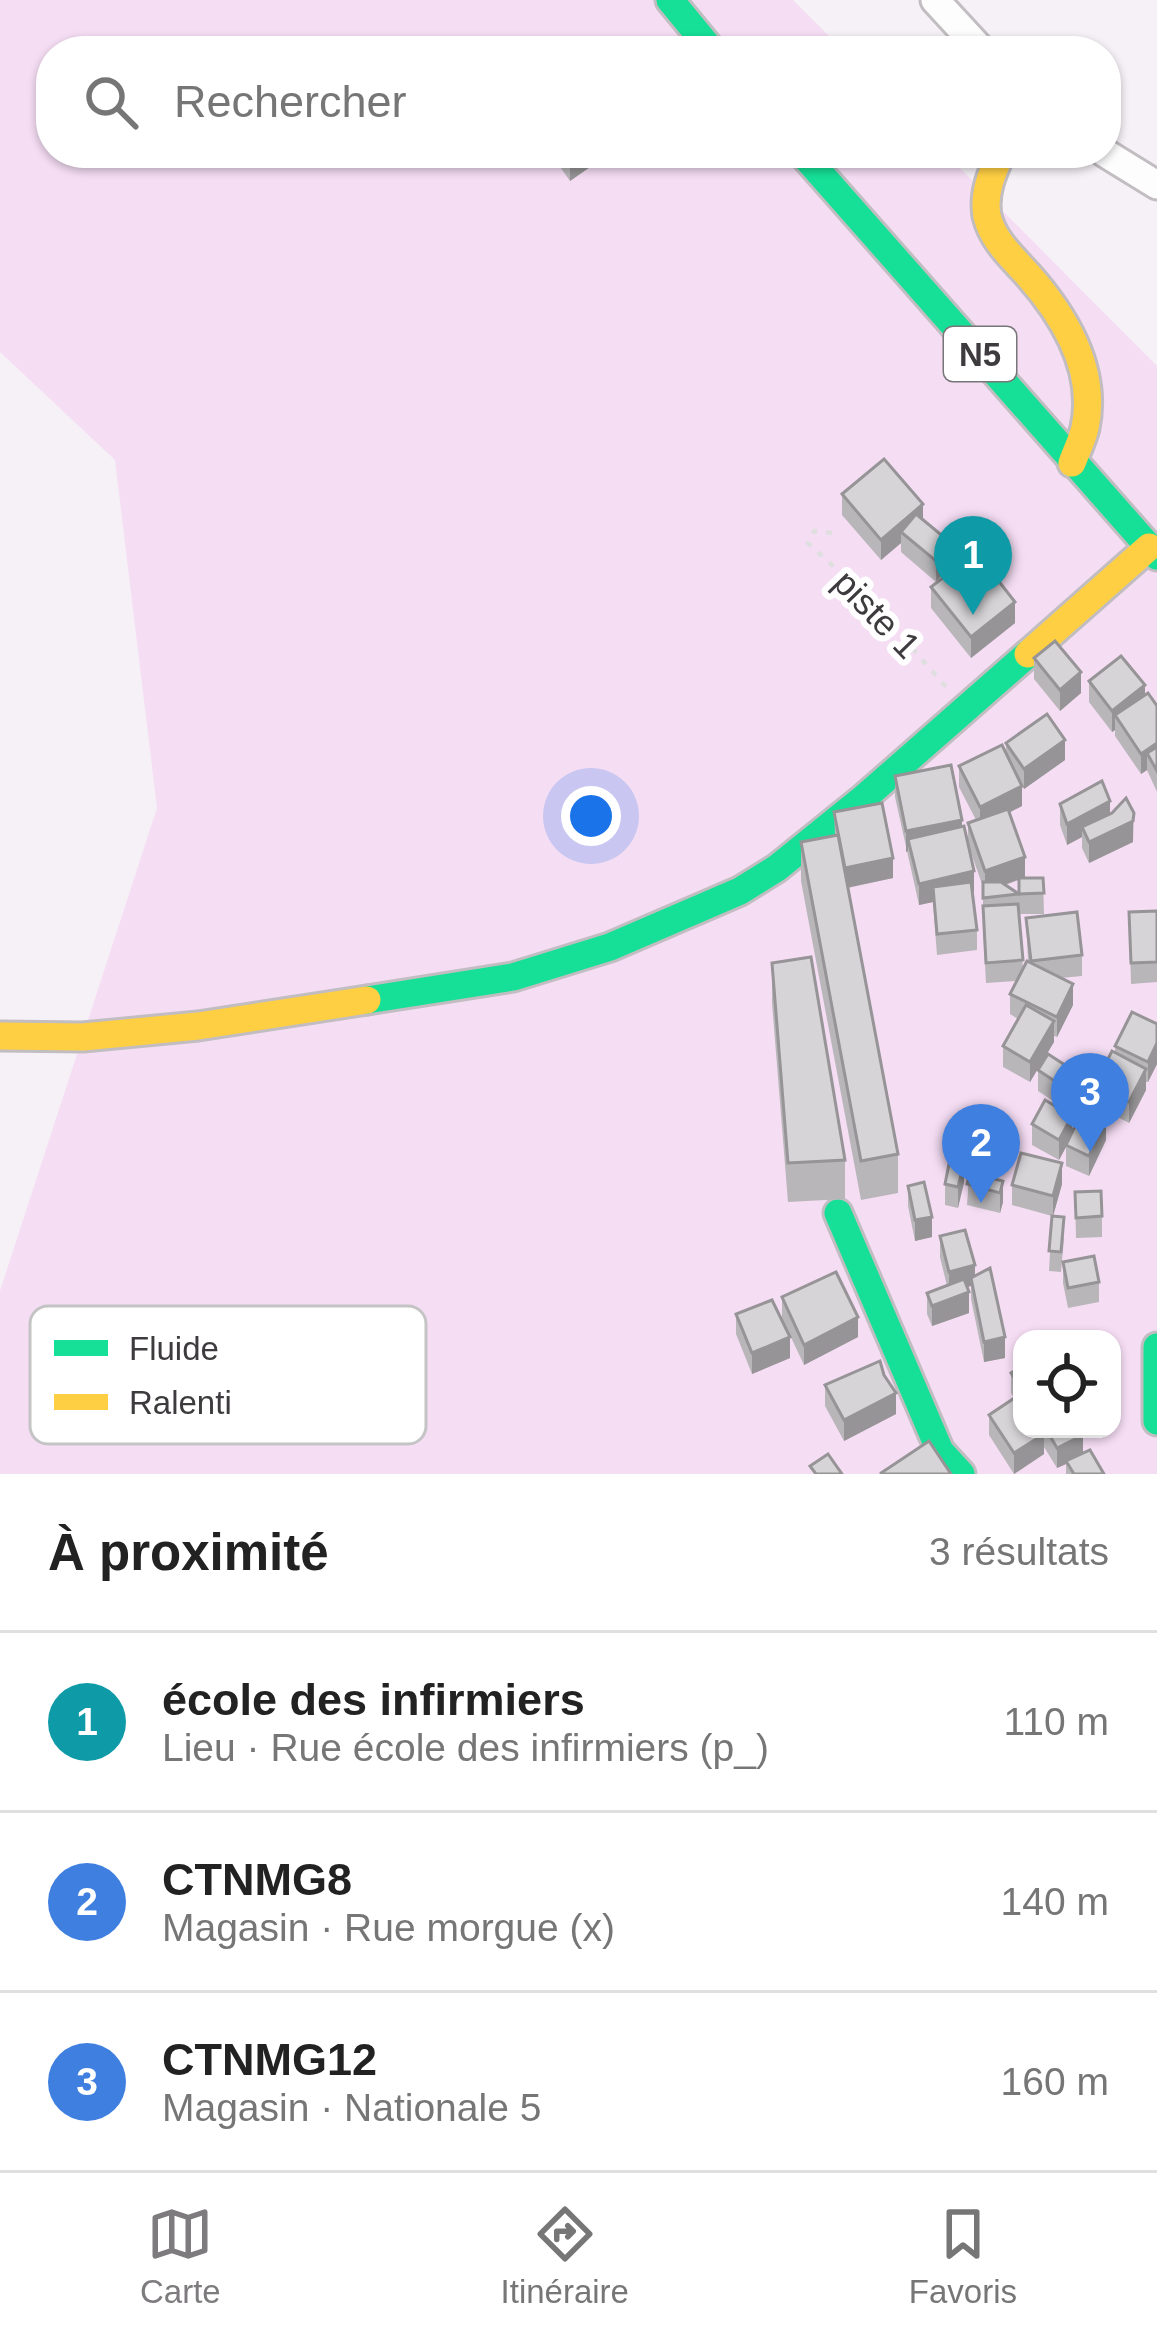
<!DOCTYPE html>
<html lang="fr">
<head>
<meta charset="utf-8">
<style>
  :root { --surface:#fff; --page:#f6f6f6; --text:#222; --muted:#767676; --line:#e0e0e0; --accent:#7e7b7e }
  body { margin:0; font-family:Arial,sans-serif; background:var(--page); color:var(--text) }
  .controls { position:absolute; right:36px; bottom:36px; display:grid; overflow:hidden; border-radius:24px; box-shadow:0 3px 9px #0004 }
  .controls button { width:108px; height:108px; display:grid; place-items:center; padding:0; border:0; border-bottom:3px solid var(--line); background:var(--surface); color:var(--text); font:60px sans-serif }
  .you { position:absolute; left:591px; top:816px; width:42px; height:42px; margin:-30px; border:9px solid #fff; border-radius:50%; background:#1a73e8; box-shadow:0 0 0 18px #1a73e833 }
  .badge { display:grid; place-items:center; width:78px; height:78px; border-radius:50%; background:var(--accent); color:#fff; font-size:39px; font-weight:700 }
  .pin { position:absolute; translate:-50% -99px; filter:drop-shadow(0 3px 6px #0008) }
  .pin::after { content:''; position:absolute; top:63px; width:42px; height:36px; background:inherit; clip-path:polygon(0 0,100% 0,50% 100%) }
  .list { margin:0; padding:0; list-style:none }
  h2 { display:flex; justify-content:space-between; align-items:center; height:156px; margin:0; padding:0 48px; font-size:51px }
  h2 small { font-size:39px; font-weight:400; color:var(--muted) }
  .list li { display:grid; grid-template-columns:78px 1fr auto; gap:36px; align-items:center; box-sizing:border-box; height:180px; padding:0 48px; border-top:3px solid var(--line) }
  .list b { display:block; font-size:45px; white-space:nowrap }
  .list p { margin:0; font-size:39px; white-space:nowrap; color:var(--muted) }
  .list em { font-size:39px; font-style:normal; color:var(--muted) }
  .icon { flex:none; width:66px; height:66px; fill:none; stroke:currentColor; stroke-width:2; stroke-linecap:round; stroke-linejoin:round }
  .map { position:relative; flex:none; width:1157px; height:1474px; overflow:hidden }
  .search { position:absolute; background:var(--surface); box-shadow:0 3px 9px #0004; left:36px; right:36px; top:36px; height:132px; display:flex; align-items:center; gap:30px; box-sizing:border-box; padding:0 42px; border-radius:48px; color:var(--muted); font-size:45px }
  .sheet { height:696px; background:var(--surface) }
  nav { display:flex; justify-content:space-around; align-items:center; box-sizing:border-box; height:168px; border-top:3px solid var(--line); background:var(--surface); font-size:33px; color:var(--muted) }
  nav a { display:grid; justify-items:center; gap:6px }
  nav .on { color:var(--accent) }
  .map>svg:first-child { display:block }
  .green { fill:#f5ddf4; fill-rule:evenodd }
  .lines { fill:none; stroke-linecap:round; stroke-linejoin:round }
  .street-casing { stroke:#c1bdc1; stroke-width:33 }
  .fast-casing { stroke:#c1bdc1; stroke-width:33 }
  .slow-casing { stroke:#c1bdc1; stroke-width:33 }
  .path { stroke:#e0dfe0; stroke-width:4.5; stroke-dasharray:6 9; stroke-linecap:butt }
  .street { stroke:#fefdfe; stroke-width:27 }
  .fast { stroke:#16e098; stroke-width:27 }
  .slow { stroke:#ffcf43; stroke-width:27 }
  .wall { fill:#b9b6b9; fill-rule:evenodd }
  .shaded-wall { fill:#969496 }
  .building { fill:#d7d4d7; stroke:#969496; stroke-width:3 }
  .labels { text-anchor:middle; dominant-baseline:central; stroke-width:12; stroke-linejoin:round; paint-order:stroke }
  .shield { fill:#fff; stroke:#787678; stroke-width:3 }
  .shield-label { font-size:33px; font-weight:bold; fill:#3e3b3e }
  .street-label { font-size:36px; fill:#3e3b3e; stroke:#fff }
  .key { fill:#fff; stroke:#c5c4c5; stroke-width:3 }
  .key-label { font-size:33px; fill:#3e3b3e }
</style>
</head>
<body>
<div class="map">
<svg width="1157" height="1474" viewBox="0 0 1157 1474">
  <rect width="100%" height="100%" fill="#f6f1f6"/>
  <path class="green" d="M0 0H793L844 51H51V153H945L1157 366V1474H0V1291L157 808 115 460 0 352ZM1022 1339H1112V1429H1022Z"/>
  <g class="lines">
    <g class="street-casing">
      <g id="street">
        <polyline points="935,0 982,51"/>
        <polyline points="1105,153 1157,185"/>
      </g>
    </g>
    <g class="fast-casing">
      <g id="fast">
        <polyline points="670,0 712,51"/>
        <polyline points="802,153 1157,556"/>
        <polyline points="367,1000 513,977 610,947 740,891 777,868 865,797 1028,654"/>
        <polyline points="838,1213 940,1451 961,1474"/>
        <polyline points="1157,1347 1157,1421"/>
      </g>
    </g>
    <g class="slow-casing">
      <g id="slow">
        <path d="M1001 153C992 173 983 193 987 216 993 241 1013 258 1029 276 1065 317 1097 371 1085 428 1082 440 1076 452 1072 463"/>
        <polyline points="1028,654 1149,547"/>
        <polyline points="0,1036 83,1037 198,1026 367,1000"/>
      </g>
    </g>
    <polyline class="path" points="832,533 814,531 808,543 871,601 946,687"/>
    <use href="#street" class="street"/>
    <use href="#fast" class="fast"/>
    <use href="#slow" class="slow"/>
  </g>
  <g class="wall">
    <polygon points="553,153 610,153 570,181 553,157"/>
    <polygon points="842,494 923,520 951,564 936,582 901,552 901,543 881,560 842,515"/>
    <polygon points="931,587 1015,623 971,658 931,608"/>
    <polygon points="1034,658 1081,693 1060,711 1034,679"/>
    <polygon points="1089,681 1145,695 1157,706 1157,792 1147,770 1141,774 1115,736 1115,730 1112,732 1089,702"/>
    <path d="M1006 743 1065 760 1024 789 1022 787V806L1009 812 1025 877 1023 878H1043L1044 914H1019L1023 969 1028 962 1026 918 1082 955V976L1061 978 1073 1005 1057 1037 1054 1036V1042L1030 1082 1003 1067V1046L1018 1019 1010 1014V994L1016 981 986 983 983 927V887L968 844V823L976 820 959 787V766L1006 753ZM1019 880V894L1005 885Z"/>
    <polygon points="895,776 962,826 974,892 972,892 977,930 977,950 937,955 933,902 919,905 895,797"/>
    <polygon points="1060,804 1110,814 1134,813 1133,842 1089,863 1082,848 1082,837 1067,845 1060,825"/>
    <polygon points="834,812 893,878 848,888 898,1154 898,1193 861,1200 801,881 801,842 835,835"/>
    <polygon points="1157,911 1157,982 1131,984 1129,912"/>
    <polygon points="772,963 845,1160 845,1199 788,1202 772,1003"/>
    <polygon points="1157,1024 1157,1064 1148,1082 1146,1082 1146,1090 1129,1123 1095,1105 1095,1084 1115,1053 1115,1046"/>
    <polygon points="1038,1070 1091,1103 1086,1110 1106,1140 1089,1176 1066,1166 1066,1147 1059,1160 1032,1145 1032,1124 1072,1132 1079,1118 1038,1091"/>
    <polygon points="1003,1140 993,1179 1003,1181 1003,1202 1000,1213 967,1205 969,1176 964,1175 958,1208 945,1205 945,1184 953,1159 953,1151"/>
    <polygon points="1062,1184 1053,1216 1064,1238 1061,1272 1049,1271 1052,1216 1012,1205 1012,1185"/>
    <polygon points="908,1186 932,1237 915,1241 908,1206"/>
    <polygon points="1075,1192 1102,1216 1102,1237 1076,1238"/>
    <polygon points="940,1236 975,1276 1005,1358 984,1362 971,1299 971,1286 967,1287 969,1313 932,1326 927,1314 927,1293 947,1286 940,1257"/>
    <polygon points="1063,1262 1099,1282 1099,1302 1068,1308 1063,1283"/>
    <polygon points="782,1297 858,1337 804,1365 782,1318"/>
    <polygon points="736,1314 790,1358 752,1374 736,1334"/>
    <polygon points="1022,1366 1022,1429 1079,1429 1083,1453 1104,1474 1066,1474 1066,1464 1057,1468 1044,1447 1044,1454 1014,1474 989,1435 989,1415 1014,1398 1011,1393 1011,1373"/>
    <polygon points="825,1385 896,1414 844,1441 825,1406"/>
  </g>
  <g class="shaded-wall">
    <polygon points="581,153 610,153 570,181 570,161"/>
    <polygon points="923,504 923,525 901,532 901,543 881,560 881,540"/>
    <polygon points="951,543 951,564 936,582 936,561"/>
    <polygon points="1015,602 1015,623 971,658 971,637"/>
    <polygon points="1081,672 1081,693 1060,711 1060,690"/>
    <polygon points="1145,685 1145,706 1115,715 1115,730 1112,732 1112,711"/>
    <polygon points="1065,740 1065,760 1024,789 1024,769"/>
    <polygon points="1157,743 1157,763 1147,753 1147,770 1141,774 1141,754"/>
    <polygon points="1022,786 1022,806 980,828 980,807"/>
    <polygon points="1110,801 1110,821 1082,827 1082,837 1067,845 1067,824"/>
    <polygon points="962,820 962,840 908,839 908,851 906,852 906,831"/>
    <polygon points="1133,821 1133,842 1089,863 1089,842"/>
    <polygon points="1025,857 1025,877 985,892 985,871"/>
    <polygon points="893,858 893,878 845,888 845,868"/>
    <polygon points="974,871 974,892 934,901 933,887 933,902 919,905 919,884"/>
    <polygon points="1073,984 1073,1005 1057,1037 1057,1017"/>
    <polygon points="1054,1021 1054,1042 1030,1082 1030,1062"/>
    <polygon points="1157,1043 1157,1064 1148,1082 1148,1062"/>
    <polygon points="1146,1069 1146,1090 1129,1123 1129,1102"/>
    <polygon points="1091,1082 1091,1103 1080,1119 1080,1098"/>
    <polygon points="1072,1116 1072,1136 1059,1160 1059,1140"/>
    <polygon points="1106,1119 1106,1140 1089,1176 1089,1156"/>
    <polygon points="1003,1120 1003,1140 992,1182 992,1161"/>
    <polygon points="964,1162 964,1183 958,1208 958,1187"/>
    <polygon points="1062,1163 1062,1184 1053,1216 1053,1196"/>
    <polygon points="1003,1181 1003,1202 1000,1213 1000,1193"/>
    <polygon points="932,1217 932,1237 915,1241 915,1220"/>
    <polygon points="975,1265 975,1285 971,1278 971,1286 949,1292 949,1272"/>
    <polygon points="969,1292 969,1313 932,1326 932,1306"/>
    <polygon points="858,1317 858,1337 804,1365 804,1345"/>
    <polygon points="790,1337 790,1358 752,1374 752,1353"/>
    <polygon points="1005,1337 1005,1358 984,1362 984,1342"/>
    <polygon points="1119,1368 1119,1388 1112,1393 1112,1372"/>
    <polygon points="896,1393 896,1414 844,1441 844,1420"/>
    <polygon points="1044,1434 1044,1454 1014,1474 1014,1453"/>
    <polygon points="1083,1435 1083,1455 1066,1461 1066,1464 1057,1468 1057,1448"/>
  </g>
  <g class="building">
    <polygon points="565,153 581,153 570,161"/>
    <polygon points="884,459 923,504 881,540 842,494"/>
    <polygon points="916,514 951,543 936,561 901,532"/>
    <polygon points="976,552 1015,602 971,637 931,587"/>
    <polygon points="1055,641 1081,672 1060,690 1034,658"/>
    <polygon points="1121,656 1145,685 1112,711 1089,681"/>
    <polygon points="1148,693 1157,706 1157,743 1141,754 1115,715"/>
    <polygon points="1047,714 1065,740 1024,769 1006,743"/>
    <polygon points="1002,745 1022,786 980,807 959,766"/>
    <polygon points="1157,747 1157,771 1147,753"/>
    <polygon points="951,765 962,820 906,831 895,776"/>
    <polygon points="1102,781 1110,801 1067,824 1060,804"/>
    <polygon points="1126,798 1134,813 1133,821 1089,842 1082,827 1112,813"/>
    <polygon points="882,803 893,858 845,868 834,812"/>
    <polygon points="1008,809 1025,857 985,871 968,823"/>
    <polygon points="964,826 974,871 919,884 908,839"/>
    <polygon points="838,835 898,1154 861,1161 801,842"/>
    <polygon points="1019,878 1043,878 1044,893 1019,894"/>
    <polygon points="971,882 977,930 937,934 933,887"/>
    <polygon points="983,882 1001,882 1019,894 983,898"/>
    <polygon points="1018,904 1023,960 986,963 983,906"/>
    <polygon points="1157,911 1157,962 1131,963 1129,912"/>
    <polygon points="1077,912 1082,955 1031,961 1026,918"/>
    <polygon points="811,957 845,1160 788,1163 772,963"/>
    <polygon points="1027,961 1073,984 1057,1017 1010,994"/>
    <polygon points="1026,1005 1054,1021 1030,1062 1003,1046"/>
    <polygon points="1132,1012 1157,1024 1157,1043 1148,1062 1115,1046"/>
    <polygon points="1112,1051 1146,1069 1129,1102 1095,1084"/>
    <polygon points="1048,1054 1091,1082 1080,1098 1038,1070"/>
    <polygon points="1045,1100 1072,1116 1059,1140 1032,1124"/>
    <polygon points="1083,1109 1106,1119 1089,1156 1066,1145"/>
    <polygon points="964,1110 1003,1120 992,1161 953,1151"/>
    <polygon points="1021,1153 1062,1163 1053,1196 1012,1185"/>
    <polygon points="950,1159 964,1162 958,1187 945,1184"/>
    <polygon points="970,1173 1003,1181 1000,1193 967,1184"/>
    <polygon points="924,1182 932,1217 915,1220 908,1186"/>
    <polygon points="1101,1191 1102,1216 1076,1218 1075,1192"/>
    <polygon points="1052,1216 1064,1217 1061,1252 1049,1251"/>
    <polygon points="965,1230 975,1265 949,1272 940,1236"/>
    <polygon points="1094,1256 1099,1282 1068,1288 1063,1262"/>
    <polygon points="990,1268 1005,1337 984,1342 971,1278"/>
    <polygon points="836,1272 858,1317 804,1345 782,1297"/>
    <polygon points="964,1279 969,1292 932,1306 927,1293"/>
    <polygon points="772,1300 790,1337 752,1353 736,1314"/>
    <polygon points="1112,1358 1119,1368 1112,1372"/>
    <polygon points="880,1361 884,1375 896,1393 844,1420 825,1385"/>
    <polygon points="1022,1366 1022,1390 1011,1373"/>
    <polygon points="1019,1395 1022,1399 1022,1429 1041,1429 1044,1434 1014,1453 989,1415"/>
    <polygon points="1046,1429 1079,1429 1083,1435 1057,1448"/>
    <polygon points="929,1441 951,1474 881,1474 881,1473"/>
    <polygon points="1090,1450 1104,1474 1074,1474 1066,1461"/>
    <polygon points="828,1454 842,1474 816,1474 810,1466"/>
  </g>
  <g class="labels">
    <rect class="shield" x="944" y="327" width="72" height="54" rx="9"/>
    <g class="shield-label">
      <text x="980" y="354">N5</text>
    </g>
    <g class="street-label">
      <text transform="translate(877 614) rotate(46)">piste 1</text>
    </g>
  </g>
  <rect x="30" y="1306" width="396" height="138" rx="18" class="key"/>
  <rect x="54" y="1340" width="54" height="16" fill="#16e098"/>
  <rect x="54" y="1394" width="54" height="16" fill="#ffcf43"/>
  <g class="key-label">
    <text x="129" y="1360">Fluide</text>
    <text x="129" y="1414">Ralenti</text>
  </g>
</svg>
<div class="controls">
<button><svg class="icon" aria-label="locate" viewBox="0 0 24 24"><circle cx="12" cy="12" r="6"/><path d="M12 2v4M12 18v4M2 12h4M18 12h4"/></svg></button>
</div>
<div class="you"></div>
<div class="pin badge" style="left:973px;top:615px;background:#0f9aa8">1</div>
<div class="pin badge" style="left:981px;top:1203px;background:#3f7fe0">2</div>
<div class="pin badge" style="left:1090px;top:1152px;background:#3f7fe0">3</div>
<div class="search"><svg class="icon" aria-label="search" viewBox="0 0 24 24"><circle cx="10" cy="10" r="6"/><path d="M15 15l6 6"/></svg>Rechercher</div>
</div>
<section class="sheet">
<h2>À proximité<small>3 résultats</small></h2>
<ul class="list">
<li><span class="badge" style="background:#0f9aa8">1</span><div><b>école des infirmiers</b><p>Lieu · Rue école des infirmiers (p_)</p></div><em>110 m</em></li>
<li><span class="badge" style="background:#3f7fe0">2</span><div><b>CTNMG8</b><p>Magasin · Rue morgue (x)</p></div><em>140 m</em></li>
<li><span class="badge" style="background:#3f7fe0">3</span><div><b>CTNMG12</b><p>Magasin · Nationale 5</p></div><em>160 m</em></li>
</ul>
</section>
<nav>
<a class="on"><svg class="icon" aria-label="map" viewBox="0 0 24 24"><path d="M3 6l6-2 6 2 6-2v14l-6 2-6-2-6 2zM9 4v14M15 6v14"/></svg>Carte</a>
<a><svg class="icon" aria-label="directions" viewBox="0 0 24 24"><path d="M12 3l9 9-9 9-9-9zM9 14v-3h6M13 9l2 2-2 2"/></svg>Itinéraire</a>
<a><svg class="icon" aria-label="saved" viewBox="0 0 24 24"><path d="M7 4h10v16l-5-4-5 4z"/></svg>Favoris</a>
</nav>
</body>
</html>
